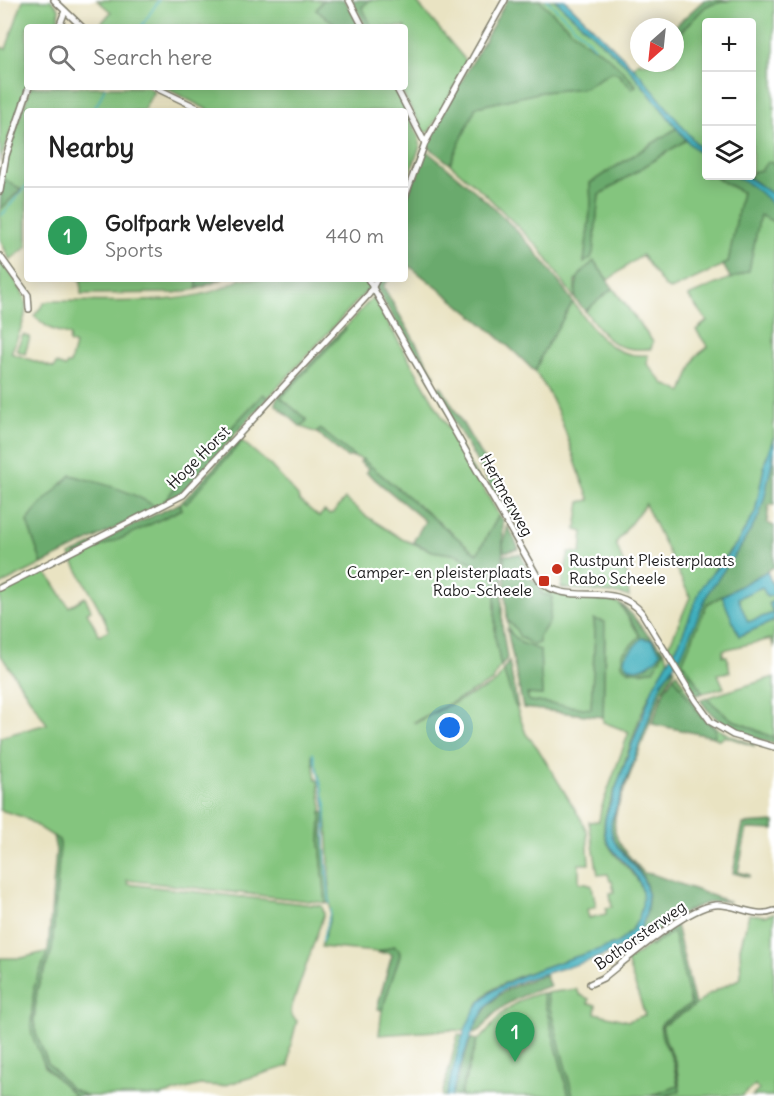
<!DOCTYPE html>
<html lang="en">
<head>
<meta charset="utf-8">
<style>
  :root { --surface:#fff; --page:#f2f2f2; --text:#222; --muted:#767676; --line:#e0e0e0; --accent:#7c3aed }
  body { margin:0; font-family:Delius,sans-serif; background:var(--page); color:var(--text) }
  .controls { position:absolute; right:18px; top:18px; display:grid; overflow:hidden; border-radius:6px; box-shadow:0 3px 15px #0003 }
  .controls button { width:54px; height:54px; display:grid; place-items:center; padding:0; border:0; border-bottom:2px solid var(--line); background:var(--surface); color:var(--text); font:30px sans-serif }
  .compass { position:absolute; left:630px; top:18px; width:54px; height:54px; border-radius:50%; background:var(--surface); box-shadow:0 3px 15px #0003; rotate:207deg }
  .you { position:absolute; left:450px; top:728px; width:21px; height:21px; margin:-15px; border:4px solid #fff; border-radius:50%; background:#1a73e8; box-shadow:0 0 0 9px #1a73e833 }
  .badge { display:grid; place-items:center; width:39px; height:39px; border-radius:50%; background:var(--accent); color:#fff; font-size:20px; font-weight:700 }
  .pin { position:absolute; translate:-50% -50px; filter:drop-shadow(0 2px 3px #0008) }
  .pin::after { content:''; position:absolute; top:32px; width:21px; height:18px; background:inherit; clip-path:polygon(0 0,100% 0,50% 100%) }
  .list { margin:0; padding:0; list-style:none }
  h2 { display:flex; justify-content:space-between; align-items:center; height:78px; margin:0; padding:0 24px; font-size:26px }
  h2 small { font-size:20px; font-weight:400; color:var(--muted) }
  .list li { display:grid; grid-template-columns:39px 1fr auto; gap:18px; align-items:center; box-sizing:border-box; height:96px; padding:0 24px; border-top:2px solid var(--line) }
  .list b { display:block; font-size:22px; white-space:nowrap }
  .list p { margin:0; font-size:20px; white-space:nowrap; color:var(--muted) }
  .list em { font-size:20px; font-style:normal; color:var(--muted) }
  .icon { flex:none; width:33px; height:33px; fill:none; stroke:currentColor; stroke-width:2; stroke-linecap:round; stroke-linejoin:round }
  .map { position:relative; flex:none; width:774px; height:1096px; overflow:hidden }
  .search { position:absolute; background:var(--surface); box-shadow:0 3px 15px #0003; left:24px; top:24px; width:384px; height:66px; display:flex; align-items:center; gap:15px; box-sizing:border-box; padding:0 21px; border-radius:6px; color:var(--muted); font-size:22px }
  .panel { position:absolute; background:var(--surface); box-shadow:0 3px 15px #0003; left:24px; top:108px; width:384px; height:174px; border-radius:6px }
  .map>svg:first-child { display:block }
  .green { fill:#84c57e; stroke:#50704d; stroke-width:1.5 }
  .forest { fill:#6baa6d; stroke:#446344; stroke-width:1.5; fill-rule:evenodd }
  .sand { fill:#eeda9e; stroke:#857b5d; stroke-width:1.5 }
  .water { fill:#40afbd; stroke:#2e666c; stroke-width:1.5 }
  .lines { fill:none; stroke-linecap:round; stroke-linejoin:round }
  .stream { stroke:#40afbd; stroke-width:1.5 }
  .minor-casing { stroke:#82806f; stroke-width:8 }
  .minor { stroke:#fff; stroke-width:5 }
  .poi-dot { fill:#c8321e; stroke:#fff; stroke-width:2 }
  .labels { text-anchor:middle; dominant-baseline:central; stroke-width:4.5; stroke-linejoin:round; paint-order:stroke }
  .street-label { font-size:16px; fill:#1c1c1c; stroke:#fff }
  .poi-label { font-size:16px; fill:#1c1c1c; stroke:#fff; text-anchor:start }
</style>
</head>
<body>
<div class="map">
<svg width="774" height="1096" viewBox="0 0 774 1096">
  <rect width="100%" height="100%" fill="#fff"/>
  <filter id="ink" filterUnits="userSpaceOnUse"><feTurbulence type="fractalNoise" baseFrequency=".0167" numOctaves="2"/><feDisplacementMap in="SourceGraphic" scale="12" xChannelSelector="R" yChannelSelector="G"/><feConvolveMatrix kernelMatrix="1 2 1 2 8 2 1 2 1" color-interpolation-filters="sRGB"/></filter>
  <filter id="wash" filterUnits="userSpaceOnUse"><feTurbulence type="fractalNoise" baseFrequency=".008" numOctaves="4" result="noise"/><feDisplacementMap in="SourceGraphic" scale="24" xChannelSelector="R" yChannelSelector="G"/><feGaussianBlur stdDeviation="1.35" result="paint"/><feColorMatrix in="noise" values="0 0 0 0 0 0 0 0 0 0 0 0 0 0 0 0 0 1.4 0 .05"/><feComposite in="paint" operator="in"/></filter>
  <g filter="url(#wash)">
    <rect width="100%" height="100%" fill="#e9e3c2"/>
    <g class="green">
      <polygon points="23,0 51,0 59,8 58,24 57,27 27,27 27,84 0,162 0,47 6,49"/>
      <polygon points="97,0 323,0 316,10 340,27 98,27 111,12"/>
      <polygon points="370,0 415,0 468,63 429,132 424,132 399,87 405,87 405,27 372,27 362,7"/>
      <polygon points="539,0 555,0 627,66 677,128 590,183 591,204 584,262 593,253 599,195 686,140 706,159 706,176 718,176 717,179 742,192 728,263 671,290 664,286 642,255 608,280 594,261 575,281 575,299 540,249 485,194 450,164 476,107 542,92 584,88 611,72 617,73 632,88 636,85 620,68 605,54 583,41"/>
      <polygon points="730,0 774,0 774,164 770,161 761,171 753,172 750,178 745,176 752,176 752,22 706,22 706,153 699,147 633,67 639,61 639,63 675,63 675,38 706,6"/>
      <polygon points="31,87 148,87 154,91 143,111 27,111 27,247 10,260 0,239 0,210 21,190 2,178 5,161"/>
      <polygon points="164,87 394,87 419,137 420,146 405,187 405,111 210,111"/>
      <path d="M760 214 774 222V437L765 462 755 513 737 543 716 567 692 609V614L673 657 666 646 672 639 690 597 645 504 616 543 627 574 629 597 621 594 561 588 569 552 581 553 583 532 576 530 580 502 590 500C571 458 564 409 535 372L543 352 573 302C592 329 610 359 648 355L647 364 664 384 682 392 696 356 708 347 696 330 707 321 688 296 749 270Z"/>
      <path d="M0 259C33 304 32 302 11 353L54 368 56 364 65 367 67 364H70L75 345 69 342 70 336 49 328 34 316 44 303 49 301C102 300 196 309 240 279H365L370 287 268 398 263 394 173 490 165 502 157 508C132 490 99 483 71 475L27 521 42 564 0 585Z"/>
      <polygon points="77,279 197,279 197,289 174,293 81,294 81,280"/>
      <path d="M613 288 653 342 651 349C611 352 608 339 585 311Z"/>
      <polygon points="373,297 499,515 477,554 362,459 355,457 320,430 317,433 301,427 307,420 281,398"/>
      <polygon points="23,335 30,337 25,354 16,350"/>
      <path d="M242 441 271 466 298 496 299 500 319 517 324 511 329 514 333 513 345 499 366 516 402 539 432 551 458 555 495 575V637L501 667 498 669 493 681 414 722 416 723 447 706 490 686 497 681 503 670 526 734 537 747 581 819 587 832 589 864H579V883H587L592 886 596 906 587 910 589 918 606 914V908L612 907 610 893 614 892 612 881H610L608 874 598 875 589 822 599 821 601 809 629 732 603 722 605 641 594 620 595 634 591 709 529 701 526 694 542 695 540 651C524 647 508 637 507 620L515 628 520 637H539L549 622 552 596 541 594V586L558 594 619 603 640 636 622 654V662L640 672 650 670 664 651 669 661C664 668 659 676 655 684 639 715 629 749 618 782 612 796 603 814 604 830 608 869 664 873 635 925 626 942 610 946 594 951 569 959 506 977 488 993 476 1003 471 1017 466 1031L451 1030 379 1035 382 1010 400 955V951L394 946 377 952 321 947C324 936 331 922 330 911 329 863 330 799 312 754L316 780H318L322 808 320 843 326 903 127 880 128 884 322 906 324 914 291 1009V1015L297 1021 290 1048 289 1066 222 1086 200 1085 160 1096H87L70 1088 48 1063 36 1034 34 1021 37 990 52 950 60 843 59 840 23 817 0 810V737L47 724 0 654V592L42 570 51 579 69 607 85 597 91 610 87 612 99 635 109 630C99 603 82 581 70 555L76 552 77 556 182 509 180 503 183 501 186 503Z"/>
      <polygon points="762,586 767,597 774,595 774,601 769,603 773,613 748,623 738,598"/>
      <polygon points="722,596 739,636 774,621 774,648 771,639 723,650 723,656 727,656 730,672 718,674 724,688 703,693 685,664 680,667 707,604"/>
      <path d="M677 673C702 715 704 729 754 744V746L725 736 720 740 714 737 715 730 699 715 674 676Z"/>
      <polygon points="774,677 774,738 731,719 706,698"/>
      <polygon points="774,913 774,1096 752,1096 759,1090 755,1085 742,1096 664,1096 680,1090 676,1063 666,1042 662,1026 693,1007 709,994 741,978 740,948 749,914 765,916"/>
      <polygon points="673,932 691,1004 662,1023 660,1027 673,1062 678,1086 651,1096 573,1096 546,993 576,989 580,995 589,999 588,1003 596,1005 595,1013 628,1021 645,1015 627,961 650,945 651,946"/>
      <polygon points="48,951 34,987 31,1026 45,1067 75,1096 0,1096 0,958 22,958"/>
      <path d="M542 993 569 1096H460L477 1040C486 1036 488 1030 494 1023 505 1008 524 996 542 993Z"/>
      <polygon points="458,1035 464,1036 446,1096 442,1096"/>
    </g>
    <g class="forest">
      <polygon points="323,0 345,0 360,27 340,27 316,10"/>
      <polygon points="352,0 370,0 362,7 372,27 366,27"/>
      <polygon points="507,0 539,0 583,41 605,54 620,68 636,86 632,89 617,73 611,72 584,88 542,92 476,107 450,164 426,145"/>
      <polygon points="704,0 730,0 706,6 675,38 674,27"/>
      <polygon points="677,128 686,140 599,195 593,253 591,258 584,263 591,204 590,183"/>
      <path d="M424 149C463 180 502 212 534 250 548 266 560 284 573 302L543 352 535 372C496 332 452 299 408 265L405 266V203Z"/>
      <polygon points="770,161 774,164 774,195 750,178 753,172 761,170 765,165"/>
      <polygon points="718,176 735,176 755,187 768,199 774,208 774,222 760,215 749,271 731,279 723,265 728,263 742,192 716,178"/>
      <polygon points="2,178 21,189 0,210"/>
      <path d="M594 261 613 288 585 311 575 299C577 275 576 277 594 261Z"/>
      <polygon points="197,279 223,279 197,289"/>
      <polygon points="379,279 390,279 384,284 384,288 435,376 431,382 376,288"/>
      <polygon points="344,327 346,329 281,398 307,420 301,427 275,404 276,399"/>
      <polygon points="441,386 514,512 507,515 436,390"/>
      <polygon points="263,394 268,398 183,492 164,502 173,490"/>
      <polygon points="320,429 355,457 346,457 317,433"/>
      <polygon points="240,439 242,441 186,504 183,501"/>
      <polygon points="774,452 774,505 769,505 767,523 774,526 774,567 707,604 681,666 685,664 703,693 697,695 676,662 709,591 741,546 765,496"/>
      <polygon points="362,459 477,554 499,515 503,520 502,625 507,658 501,667 495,637 495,575 458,555 432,551 413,542 425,521 366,472 368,469 360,462"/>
      <path d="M71 475C99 483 132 490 157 508L42 564 27 522 38 507Z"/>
      <polygon points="180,503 182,509 120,539 77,556 76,552"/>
      <polygon points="508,526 519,549 504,552 503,545"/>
      <polygon points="521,554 531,578 541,586 541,594 552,596 549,622 539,637 539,643 533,645 520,637 515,628 507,620 504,555"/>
      <path d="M621 604C631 611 636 621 644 630 650 637 658 643 664 651L654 670C642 669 631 676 622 665V654L640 636ZM645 638 652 640 661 652 648 666 641 668Z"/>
      <polygon points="594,619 605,622 603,717 523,708 507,629 521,643 540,650 542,695 527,694 529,701 591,709 595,634"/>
      <polygon points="509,661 517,703 518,707 515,706 503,670"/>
      <path d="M673 667 675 670 662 691 617 809C608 840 625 850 644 873L652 874 730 902C697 896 668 925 643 943L636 935C650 915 653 889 638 869 627 854 612 846 610 826L654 702 662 682Z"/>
      <polygon points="674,676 699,715 716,730 714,737 652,724 665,689"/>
      <path d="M706 698 731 719 774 738V744C742 734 720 729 700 700Z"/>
      <polygon points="321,812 325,813 323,833 330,904 326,903 320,843"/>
      <polygon points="774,822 774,830 747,829 738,872 750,875 749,877 733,873 743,824"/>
      <polygon points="53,836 59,840 60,846 52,950 37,990 34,1021 36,1034 48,1063 70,1088 87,1096 75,1096 46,1067 32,1036 31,1026 34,987 48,951 56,850"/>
      <path d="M676 925 695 1005 662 1026 666 1042 676 1063 680 1091 664 1096H651L678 1086C677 1077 676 1068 673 1061 668 1049 657 1035 662 1023L691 1004 673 932 651 947 650 945Z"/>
      <polygon points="394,946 399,949 400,955 382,1010 378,1009 378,1004 392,955 389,953 377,953"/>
      <path d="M545 975 550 986C529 992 508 1000 492 1016 484 1023 484 1032 472 1033 489 995 507 987 545 975Z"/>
      <polygon points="542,993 546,993 573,1096 569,1096"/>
      <polygon points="471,1038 477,1040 460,1096 451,1096"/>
    </g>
    <polygon class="sand" points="523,1029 526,1030 528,1036 524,1054 517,1055 512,1047 521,1039"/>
    <g class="water">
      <polygon points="555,0 565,0 638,72 699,147 706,153 706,159 689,143 627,66"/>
      <path d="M735 176H745L774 195V208C764 193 751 185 735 176Z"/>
      <path d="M774 437V452L765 496 759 516 741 546 709 591 681 655 662 682 612 819C603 859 660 861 645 917 631 970 531 963 496 996 470 1021 463 1063 451 1096H446C454 1068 461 1029 478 1005 497 976 580 957 615 944 638 931 652 899 635 875 620 853 599 848 606 815L654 685 679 643 702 586 737 543 755 513 765 462Z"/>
      <polygon points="767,571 774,588 774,595 767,597 762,587 738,598 748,622 773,613 769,603 774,601 774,621 739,636 722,596"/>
      <path d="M642 638 652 640 661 652C655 665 628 679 624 658Z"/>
    </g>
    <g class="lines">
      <g class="stream">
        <polyline points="547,0 595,47"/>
        <polyline points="141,27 159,0"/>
        <polyline points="92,111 99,101 105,87"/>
        <polyline points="2,215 27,185"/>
        <polyline points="313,753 326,805 325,850 330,904"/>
        <polyline points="322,942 331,909"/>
      </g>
    </g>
  </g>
  <g filter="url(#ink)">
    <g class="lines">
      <g class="minor-casing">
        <g id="minor">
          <polyline points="54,0 82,27"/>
          <polyline points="349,0 363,27"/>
          <polyline points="59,27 65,11"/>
          <polyline points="154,87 204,111"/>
          <polyline points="396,87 425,143"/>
          <polyline points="0,191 6,156 29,87"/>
          <polyline points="405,197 425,143 505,0"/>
          <polyline points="0,256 28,295 29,309"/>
          <path d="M368 279 540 581C569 608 615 579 642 613L695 700 711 722 733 735 774 747"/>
          <polyline points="0,588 183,495 369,294 377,279"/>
          <path d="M590 984 603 978C627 959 687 907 715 905 735 903 755 919 774 911"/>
        </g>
      </g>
      <use href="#minor" class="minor"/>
    </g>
  </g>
  <g class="poi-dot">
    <circle cx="557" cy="569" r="6"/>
    <rect x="538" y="575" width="12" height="12" rx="3"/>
  </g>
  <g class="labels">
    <g class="street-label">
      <text transform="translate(198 457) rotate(-45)">Hoge Horst</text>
      <text transform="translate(507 495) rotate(61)">Hertmerweg</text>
      <text transform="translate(640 935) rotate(-35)">Bothorsterweg</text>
    </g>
    <g class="poi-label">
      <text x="569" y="560">Rustpunt Pleisterplaats<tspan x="569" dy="18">Rabo Scheele</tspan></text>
      <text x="532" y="572" text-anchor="end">Camper- en pleisterplaats<tspan x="532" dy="18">Rabo-Scheele</tspan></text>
    </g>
  </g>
</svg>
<div class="controls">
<button>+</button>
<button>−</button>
<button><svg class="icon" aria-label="layers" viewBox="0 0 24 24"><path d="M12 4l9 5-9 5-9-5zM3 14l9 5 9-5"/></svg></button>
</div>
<svg class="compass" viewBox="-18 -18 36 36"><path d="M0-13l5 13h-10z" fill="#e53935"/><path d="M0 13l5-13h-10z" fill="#767676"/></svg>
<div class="you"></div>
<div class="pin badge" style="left:515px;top:1062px;background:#2e9e5b">1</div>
<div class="search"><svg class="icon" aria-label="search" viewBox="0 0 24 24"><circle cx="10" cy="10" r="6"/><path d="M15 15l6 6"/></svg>Search here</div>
<section class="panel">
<h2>Nearby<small></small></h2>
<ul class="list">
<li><span class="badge" style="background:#2e9e5b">1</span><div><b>Golfpark Weleveld</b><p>Sports</p></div><em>440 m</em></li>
</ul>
</section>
</div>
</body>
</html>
